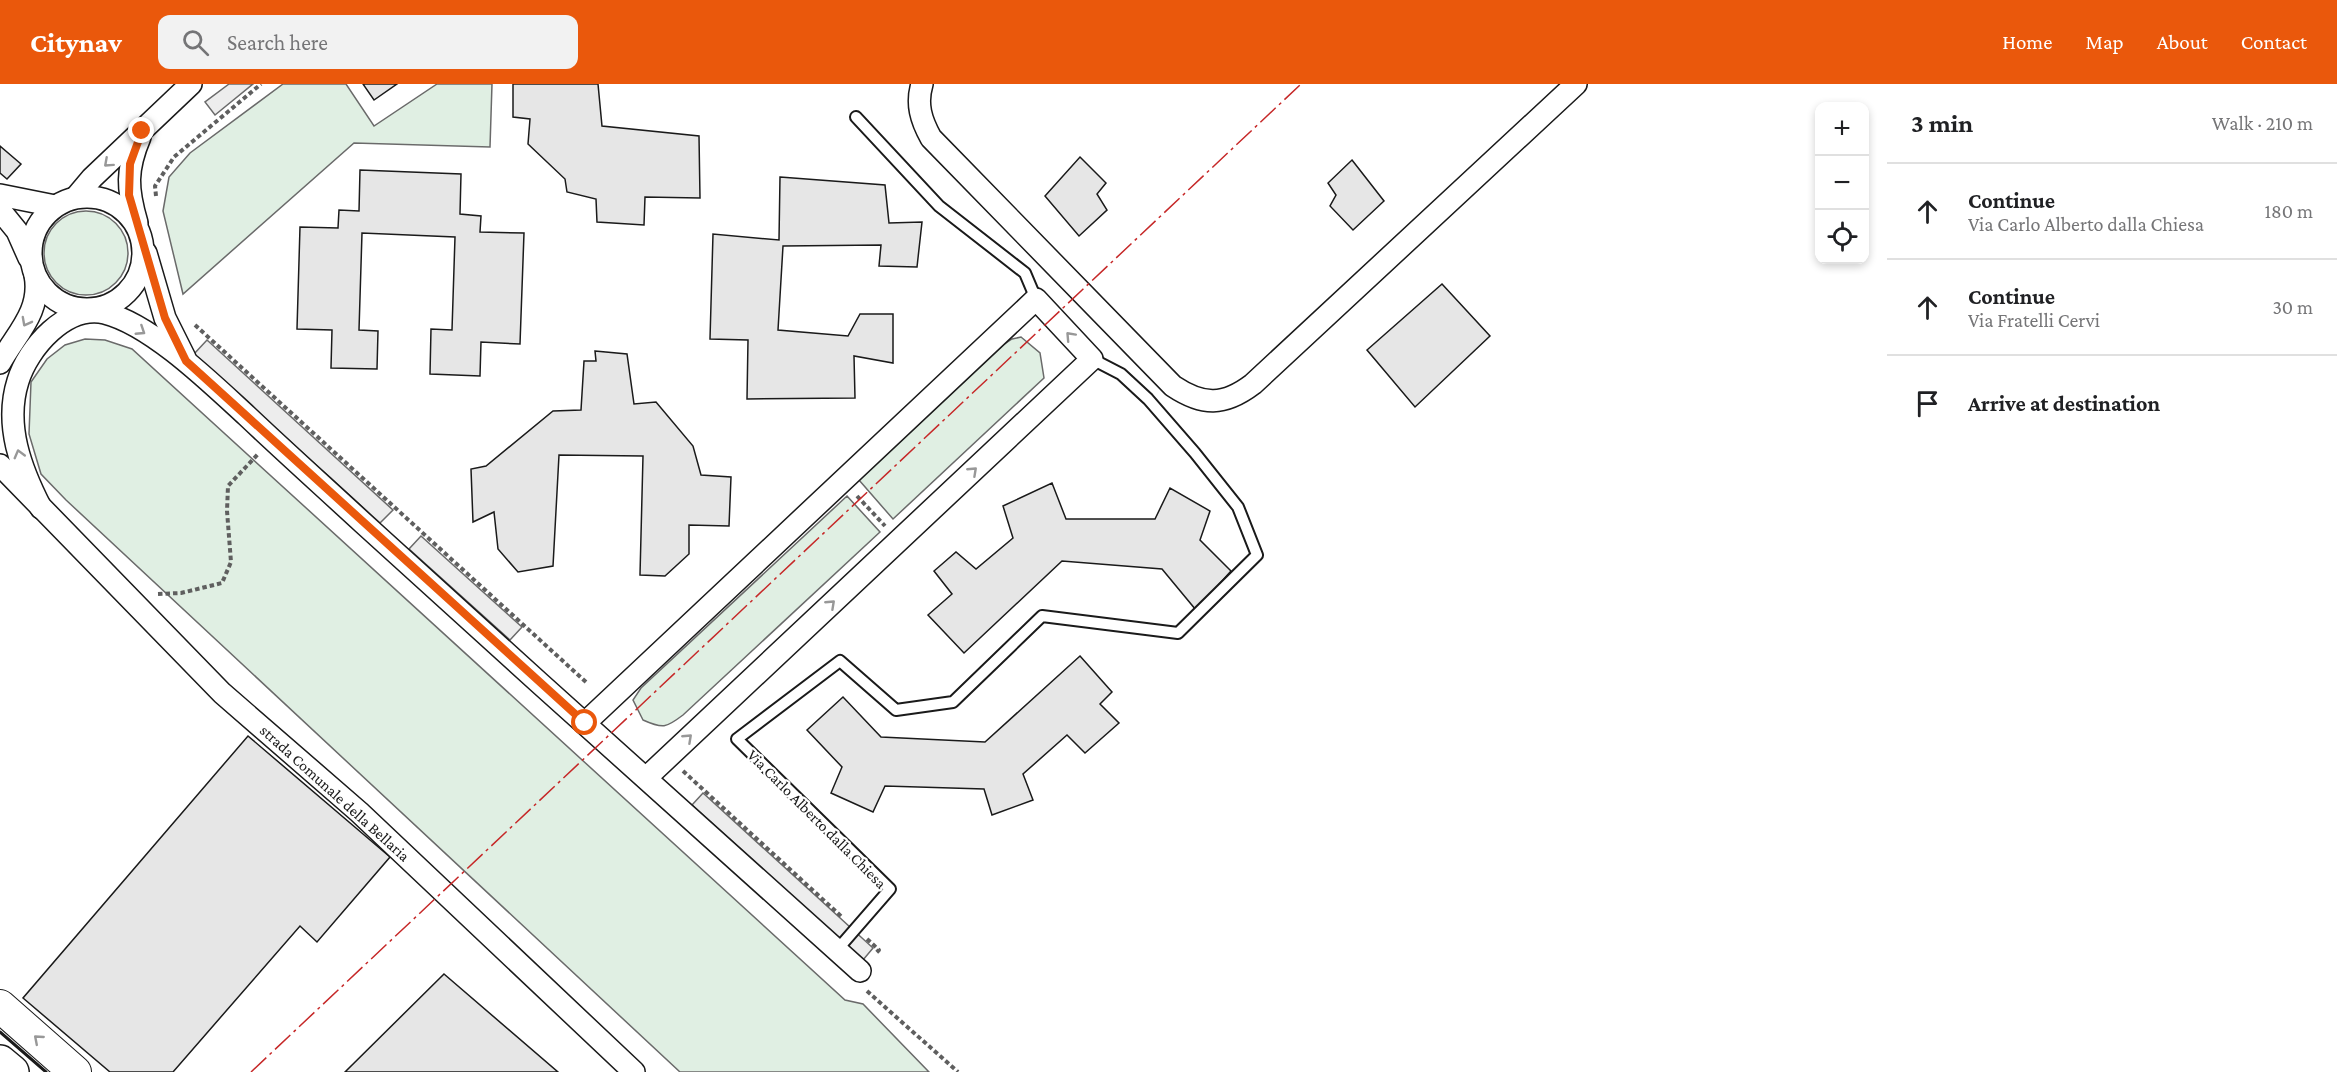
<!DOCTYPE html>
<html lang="en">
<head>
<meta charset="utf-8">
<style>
  :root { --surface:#fff; --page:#f2f2f2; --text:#202124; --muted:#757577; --line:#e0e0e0; --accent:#ea580c }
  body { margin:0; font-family:"Crimson Pro",serif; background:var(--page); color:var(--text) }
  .controls { position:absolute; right:18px; top:18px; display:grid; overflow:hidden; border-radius:12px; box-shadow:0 3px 9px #0003 }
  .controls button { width:54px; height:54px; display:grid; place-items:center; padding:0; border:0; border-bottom:2px solid var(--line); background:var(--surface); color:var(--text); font:30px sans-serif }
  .stop { position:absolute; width:18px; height:18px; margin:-14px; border:4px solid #ea580c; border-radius:50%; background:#fff }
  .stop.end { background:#ea580c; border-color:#fff; box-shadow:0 2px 6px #0008 }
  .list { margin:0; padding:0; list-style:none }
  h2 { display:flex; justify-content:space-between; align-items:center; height:78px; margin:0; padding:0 24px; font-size:26px }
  h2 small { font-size:20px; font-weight:400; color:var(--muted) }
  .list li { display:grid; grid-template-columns:39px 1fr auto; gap:18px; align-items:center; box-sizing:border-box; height:96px; padding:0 24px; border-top:2px solid var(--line) }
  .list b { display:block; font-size:22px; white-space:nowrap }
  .list p { margin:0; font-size:20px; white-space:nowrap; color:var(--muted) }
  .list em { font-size:20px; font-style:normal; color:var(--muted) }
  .icon { flex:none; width:33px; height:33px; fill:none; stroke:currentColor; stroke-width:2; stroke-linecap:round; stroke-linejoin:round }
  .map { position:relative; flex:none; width:1887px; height:988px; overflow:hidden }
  header { display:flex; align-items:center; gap:36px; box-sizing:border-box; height:84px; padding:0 30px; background:var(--accent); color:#fff }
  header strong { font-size:28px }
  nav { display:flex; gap:33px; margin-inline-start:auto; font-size:21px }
  .search { width:420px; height:54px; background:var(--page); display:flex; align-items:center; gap:15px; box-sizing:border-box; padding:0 21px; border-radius:12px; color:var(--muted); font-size:22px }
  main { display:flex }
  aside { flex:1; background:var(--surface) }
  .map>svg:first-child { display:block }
  .green { fill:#e0efe3; stroke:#6a6a6a; stroke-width:1.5 }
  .parking { fill:#ededed; stroke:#6a6a6a; stroke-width:1.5 }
  .building { fill:#e6e6e6; stroke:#1a1a1a; stroke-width:1.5 }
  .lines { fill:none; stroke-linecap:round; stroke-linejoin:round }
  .lane-casing { stroke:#1a1a1a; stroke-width:14 }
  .street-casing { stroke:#1a1a1a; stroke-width:24 }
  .secondary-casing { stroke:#1a1a1a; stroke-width:34 }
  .highway-casing { stroke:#1a1a1a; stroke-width:36 }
  .path { stroke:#5f5f5f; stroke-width:4; stroke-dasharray:4.5 3; stroke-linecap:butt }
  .lane { stroke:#fff; stroke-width:10 }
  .street { stroke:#fff; stroke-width:21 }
  .secondary { stroke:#fff; stroke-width:32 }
  .highway { stroke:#fff; stroke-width:33 }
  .wall { stroke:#1a1a1a; stroke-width:3 }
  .power { stroke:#c62828; stroke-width:1.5; stroke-dasharray:21 4.5 3 4.5; stroke-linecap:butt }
  .oneway { stroke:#989898 }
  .route { stroke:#ea580c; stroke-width:8 }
  .labels { text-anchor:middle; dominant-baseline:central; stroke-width:4.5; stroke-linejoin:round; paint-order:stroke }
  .street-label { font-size:16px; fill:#1a1a1a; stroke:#fff }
</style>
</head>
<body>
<header>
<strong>Citynav</strong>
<div class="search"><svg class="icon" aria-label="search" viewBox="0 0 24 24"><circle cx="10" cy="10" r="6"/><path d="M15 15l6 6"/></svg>Search here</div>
<nav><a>Home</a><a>Map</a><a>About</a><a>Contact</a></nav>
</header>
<main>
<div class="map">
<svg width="1887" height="988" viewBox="0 0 1887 988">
  <rect width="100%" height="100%" fill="#fff"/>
  <g class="green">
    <polygon points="283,0 346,0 374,42 437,0 492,0 490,63 354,59 183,210 163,127 169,93 190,69"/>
    <circle cx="86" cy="169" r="42"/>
    <polygon points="1021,253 1040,269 1044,294 893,435 859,396 1003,261 1012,255"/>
    <polygon points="85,255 105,256 132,265 845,916 863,920 929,988 680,988 66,416 41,390 29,350 31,298 47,275 65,261"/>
    <path d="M847 412 880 448 683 631C666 644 663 645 643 636L633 616 641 604Z"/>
  </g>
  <g class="parking">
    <polygon points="229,0 253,0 215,31 205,18"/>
    <polygon points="207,256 393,426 380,439 194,270"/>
    <polygon points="421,452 522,543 510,556 409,465"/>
    <polygon points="703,709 873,864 863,876 692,721"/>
  </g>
  <g class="building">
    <polygon points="363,0 397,0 374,16"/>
    <polygon points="513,0 598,0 602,42 699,52 700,114 645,113 644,141 597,138 596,115 567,108 565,95 528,60 530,35 513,33"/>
    <polygon points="0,62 21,80 7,95 0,89"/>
    <polygon points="1080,73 1106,99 1097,110 1107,126 1079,152 1045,112"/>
    <polygon points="1352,76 1384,117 1353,146 1330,122 1336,111 1328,99"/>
    <polygon points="360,86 461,90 460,130 481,132 480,148 524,149 520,260 481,258 480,292 430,290 431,245 452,246 455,153 362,149 359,246 378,247 377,285 331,284 332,246 297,245 300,143 338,144 339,126 359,127"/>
    <polygon points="780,93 885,101 889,139 922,138 917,183 879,182 881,161 783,162 778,246 848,252 860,230 893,230 893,279 854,272 855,314 747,315 748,256 710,255 713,150 779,156"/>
    <polygon points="1442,200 1490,252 1415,323 1367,266"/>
    <polygon points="595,267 627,270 634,320 656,318 693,362 701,391 731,393 729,442 689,441 689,470 665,492 640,491 643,372 559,371 553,482 518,488 498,465 494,428 473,438 471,385 486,382 553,327 581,326 584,277 596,277"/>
    <polygon points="1052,399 1066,435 1155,435 1170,404 1210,427 1200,456 1231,487 1196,526 1162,485 1062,477 964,569 928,531 952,510 934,487 956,468 976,485 1013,454 1003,422"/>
    <polygon points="1080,572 1112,608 1100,620 1119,639 1085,669 1067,651 1023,690 1033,716 992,731 984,705 885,702 873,728 831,709 842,683 807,646 843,613 881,653 985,658"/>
    <polygon points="248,652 390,773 317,858 300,842 173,988 110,988 23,914"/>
    <polygon points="444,890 558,988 345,988"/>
  </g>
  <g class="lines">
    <g class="lane-casing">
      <g id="lane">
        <polyline points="856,33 939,122 1025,189 1036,215"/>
        <polyline points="837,866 890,805 737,655 840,577 896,626 953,618 1042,532 1178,549 1257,471 1238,423 1195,369 1148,315 1121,290 1092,275"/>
      </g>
    </g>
    <g class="street-casing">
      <g id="street">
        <path d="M922 0C916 20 921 36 931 54L1173 302C1203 322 1224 322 1253 300L1576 0"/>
        <polyline points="0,111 55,122"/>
        <circle cx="87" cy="169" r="56"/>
        <polyline points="76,113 92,94 191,0"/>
        <polyline points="0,126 17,147 29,174"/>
        <path d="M137 139C127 105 126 86 140 53"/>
        <polyline points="146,169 165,234 185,274"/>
        <path d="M0 279C16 250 42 227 35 191"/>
        <polyline points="0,381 222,609 359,728 634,988"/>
        <path d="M41 424C21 385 4 341 18 297 28 264 66 220 105 229 152 241 211 299 247 332 285 368 324 403 363 439 528 589 694 739 860 887"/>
        <polyline points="585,639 1036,215 1092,275 646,694"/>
      </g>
    </g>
    <g class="secondary-casing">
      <polyline id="secondary" points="0,922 75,988"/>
    </g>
    <g class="highway-casing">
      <polyline id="highway" points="0,978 12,988"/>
    </g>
    <g class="path">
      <polyline points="156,112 155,102 174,73 261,0"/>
      <polyline points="195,241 587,599"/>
      <polyline points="857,412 885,442"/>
      <polyline points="158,510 181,509 222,499 231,478 227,427 228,402 258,370"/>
      <polyline points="683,687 843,834"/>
      <polyline points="867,855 879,866 875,870"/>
      <polyline points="867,907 958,988"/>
    </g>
    <use href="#lane" class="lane"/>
    <use href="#street" class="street"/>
    <use href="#secondary" class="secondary"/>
    <use href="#highway" class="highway"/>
    <polyline class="wall" points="0,948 46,988"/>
    <polyline class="power" points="251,988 1301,0"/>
  </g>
  <defs><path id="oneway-chevron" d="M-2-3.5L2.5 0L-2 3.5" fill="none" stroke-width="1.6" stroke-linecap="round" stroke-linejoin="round" transform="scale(1.5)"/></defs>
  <g class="oneway">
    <use href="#oneway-chevron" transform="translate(108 79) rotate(138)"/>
    <use href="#oneway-chevron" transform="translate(26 238) rotate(118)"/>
    <use href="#oneway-chevron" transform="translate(141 247) rotate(33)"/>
    <use href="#oneway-chevron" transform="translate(1070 252) rotate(-133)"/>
    <use href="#oneway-chevron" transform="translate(19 370) rotate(-105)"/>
    <use href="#oneway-chevron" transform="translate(973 387) rotate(-43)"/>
    <use href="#oneway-chevron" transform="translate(831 520) rotate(-43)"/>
    <use href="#oneway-chevron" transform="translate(688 654) rotate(-43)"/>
    <use href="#oneway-chevron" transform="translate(38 955) rotate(-139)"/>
  </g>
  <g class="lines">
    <polyline class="route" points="142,47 130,80 129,111 165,234 186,277 585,639"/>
  </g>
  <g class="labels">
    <g class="street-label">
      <text transform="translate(335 709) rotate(42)">strada Comunale della Bellaria</text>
      <text transform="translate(817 735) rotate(45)">Via Carlo Alberto dalla Chiesa</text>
    </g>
  </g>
</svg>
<div class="controls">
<button>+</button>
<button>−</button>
<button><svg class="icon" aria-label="locate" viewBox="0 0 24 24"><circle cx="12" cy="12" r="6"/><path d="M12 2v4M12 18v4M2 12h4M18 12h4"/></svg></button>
</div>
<div class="stop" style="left:585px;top:639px"></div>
<div class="stop end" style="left:142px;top:47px"></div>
</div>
<aside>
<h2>3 min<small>Walk · 210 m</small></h2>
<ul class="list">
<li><svg class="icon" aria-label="ahead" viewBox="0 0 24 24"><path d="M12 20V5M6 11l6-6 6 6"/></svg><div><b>Continue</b><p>Via Carlo Alberto dalla Chiesa</p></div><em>180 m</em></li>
<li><svg class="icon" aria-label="ahead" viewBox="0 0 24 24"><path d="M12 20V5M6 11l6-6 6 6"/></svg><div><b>Continue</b><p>Via Fratelli Cervi</p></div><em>30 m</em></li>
<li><svg class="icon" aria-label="arrive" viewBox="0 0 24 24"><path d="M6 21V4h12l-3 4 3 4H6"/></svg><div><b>Arrive at destination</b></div></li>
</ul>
</aside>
</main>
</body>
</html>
